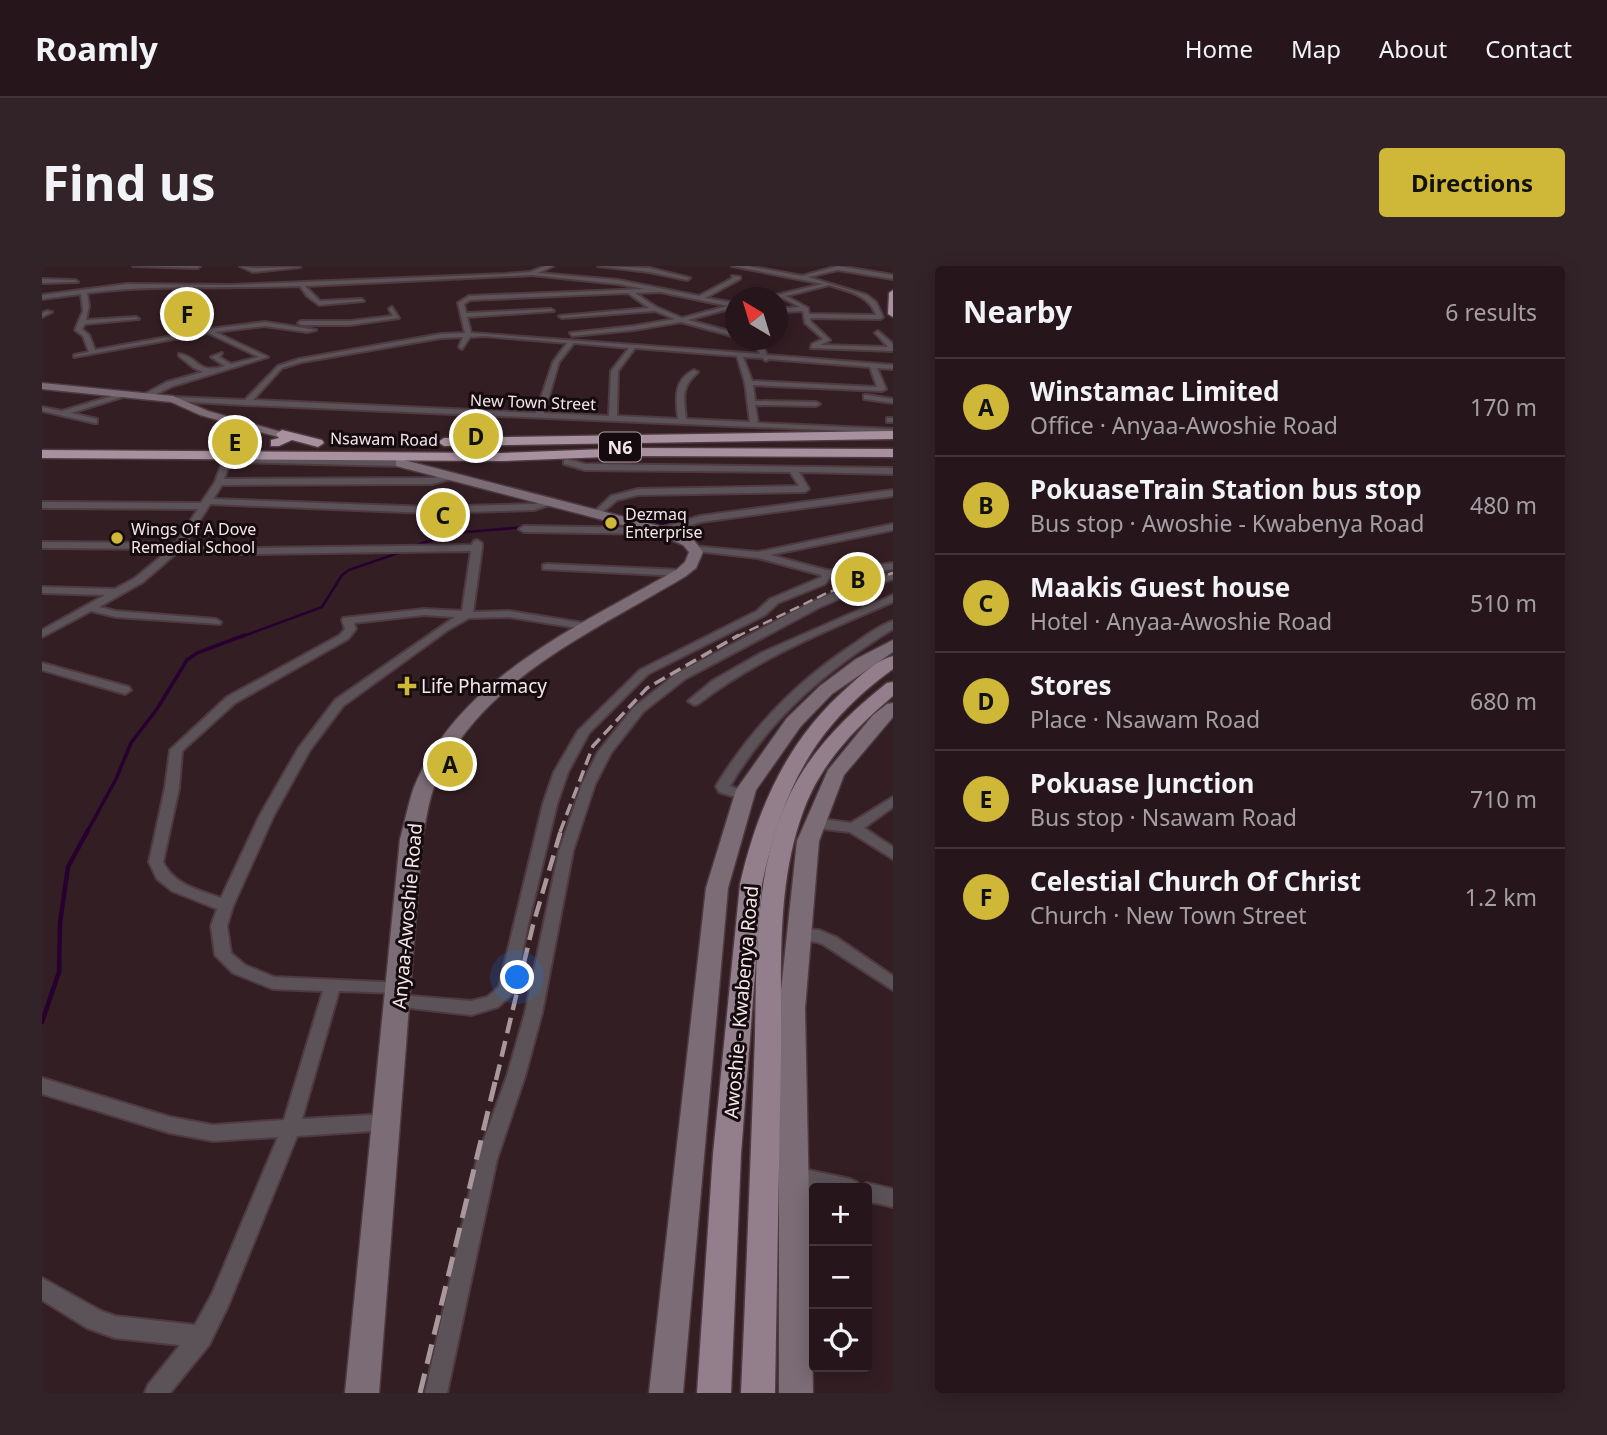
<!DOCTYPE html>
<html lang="en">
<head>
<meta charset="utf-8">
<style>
  :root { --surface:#26161b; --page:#322328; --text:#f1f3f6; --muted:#a49fa3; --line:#42353a; --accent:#cfb837 }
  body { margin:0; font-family:"Noto Sans",sans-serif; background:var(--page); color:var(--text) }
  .controls { position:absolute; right:21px; bottom:21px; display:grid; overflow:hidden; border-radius:7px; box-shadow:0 4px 18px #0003 }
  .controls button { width:63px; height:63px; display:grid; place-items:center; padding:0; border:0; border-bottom:2px solid var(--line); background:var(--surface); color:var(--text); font:35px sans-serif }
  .compass { position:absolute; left:683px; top:21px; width:63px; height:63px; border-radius:50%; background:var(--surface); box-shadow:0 4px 18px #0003; rotate:322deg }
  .you { position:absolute; left:476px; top:712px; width:24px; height:24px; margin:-18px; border:5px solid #fff; border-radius:50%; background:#1a73e8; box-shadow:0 0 0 10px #1a73e833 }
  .badge { display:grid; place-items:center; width:46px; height:46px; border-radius:50%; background:var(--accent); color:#111; font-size:23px; font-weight:700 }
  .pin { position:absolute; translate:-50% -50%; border:4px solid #fff; box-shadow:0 2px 7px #0006 }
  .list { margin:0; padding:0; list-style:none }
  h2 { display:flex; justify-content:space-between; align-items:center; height:91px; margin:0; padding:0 28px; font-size:30px }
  h2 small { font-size:23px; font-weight:400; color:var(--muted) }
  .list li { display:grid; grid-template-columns:46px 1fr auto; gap:21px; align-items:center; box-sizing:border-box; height:98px; padding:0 28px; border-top:2px solid var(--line) }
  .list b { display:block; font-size:26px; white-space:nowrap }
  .list p { margin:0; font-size:23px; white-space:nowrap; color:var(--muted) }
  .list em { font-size:23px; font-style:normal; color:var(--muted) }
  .icon { flex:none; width:38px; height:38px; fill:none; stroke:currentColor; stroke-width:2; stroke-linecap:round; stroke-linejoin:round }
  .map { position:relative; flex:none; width:851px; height:1127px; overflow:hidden; border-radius:7px }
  header { display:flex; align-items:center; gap:42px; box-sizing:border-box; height:98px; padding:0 35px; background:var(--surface); border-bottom:2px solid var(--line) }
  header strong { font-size:33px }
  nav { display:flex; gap:38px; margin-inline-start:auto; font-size:24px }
  .intro { display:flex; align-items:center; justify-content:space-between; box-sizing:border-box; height:168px; padding:0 42px }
  h1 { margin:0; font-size:49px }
  .button { padding:18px 32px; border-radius:7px; background:var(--accent); color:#111; font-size:24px; font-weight:700 }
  main { display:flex; gap:42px; padding:0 42px }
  aside { flex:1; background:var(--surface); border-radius:7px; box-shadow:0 4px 18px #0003 }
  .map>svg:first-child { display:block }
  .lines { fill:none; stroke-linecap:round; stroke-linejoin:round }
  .stream-far2 { stroke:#280030; stroke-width:2.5 }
  .stream-far1 { stroke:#280030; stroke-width:3.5 }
  .stream { stroke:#280030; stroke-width:4.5 }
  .street-casing { stroke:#4e3a40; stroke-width:4 }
  .secondary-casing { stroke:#4e3a40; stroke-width:3 }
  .primary-casing { stroke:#4e3a40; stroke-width:3 }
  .highway-casing { stroke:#4e3a40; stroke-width:3 }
  .street { fill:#5c5358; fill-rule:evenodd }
  .secondary { fill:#7b6c75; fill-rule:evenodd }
  .primary { fill:#927f8b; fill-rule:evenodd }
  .highway { fill:#a8919f; fill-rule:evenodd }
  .rail-far3 { stroke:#a8979b; stroke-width:2.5; stroke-dasharray:10 5; stroke-linecap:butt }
  .rail-far2 { stroke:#a8979b; stroke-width:3.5; stroke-dasharray:12 6; stroke-linecap:butt }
  .rail-far1 { stroke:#a8979b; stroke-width:4.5; stroke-dasharray:16 8; stroke-linecap:butt }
  .rail { stroke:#a8979b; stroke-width:5; stroke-dasharray:20 10; stroke-linecap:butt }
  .poi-dot { fill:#cfb837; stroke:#150b0e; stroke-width:2.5 }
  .labels { text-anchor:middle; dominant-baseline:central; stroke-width:6; stroke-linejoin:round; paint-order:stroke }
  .far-street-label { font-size:16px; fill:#f5e6ea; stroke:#150b0e }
  .far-poi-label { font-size:16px; fill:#f5e6ea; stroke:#150b0e; text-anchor:start }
  .shield { fill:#150b0e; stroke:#b2a4a8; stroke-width:2 }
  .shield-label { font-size:18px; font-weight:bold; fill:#f5e6ea }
  .poi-label { font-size:19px; fill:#f5e6ea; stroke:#150b0e; text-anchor:start }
  .street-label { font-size:19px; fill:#f5e6ea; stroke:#150b0e }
</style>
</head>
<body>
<header>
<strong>Roamly</strong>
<nav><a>Home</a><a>Map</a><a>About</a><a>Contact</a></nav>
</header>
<div class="intro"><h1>Find us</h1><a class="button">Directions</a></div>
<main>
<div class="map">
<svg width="851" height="1127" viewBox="0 0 851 1127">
  <rect width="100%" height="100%" fill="#331e24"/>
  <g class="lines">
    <g class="stream-far2">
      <polyline points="615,258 651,253"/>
      <polyline points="369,281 411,267 485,261"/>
      <polyline points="199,371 280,341 300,309 307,304 362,285"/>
    </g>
    <polyline class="stream-far1" points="45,566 74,513 89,477 115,443 145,394 155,387 203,369"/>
    <polyline class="stream" points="0,756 17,706 18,657 26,601 46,564"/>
    <g class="street-casing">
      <g id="street">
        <polygon points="91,0 158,0 155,2"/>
        <polygon points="198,0 212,2 258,1 211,6"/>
        <path d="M503 0H511L496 7 576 14 657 30 691 12 690 10 698 11V13L663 32 694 37V41L646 54 694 67V71L639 56 592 64 530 70 528 67 592 60 633 53 613 45 520 52 517 50 607 42 586 27 428 34 422 38 424 47 509 43 512 45 425 51 429 67 718 88 712 74H718L725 89 851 99V103L835 102 844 123 840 125 711 119 713 135 774 136 778 138 774 140 713 139 716 157 851 163V167L204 139 131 135 127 133 131 131 203 134 236 100 257 93 399 68 423 67 416 37 427 30 603 23 576 18 490 9 263 20 278 35 319 33 322 35 277 39 265 30 258 20C187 23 115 18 45 27L47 40 44 54 94 51 97 53 43 58 40 63 47 69 53 84 159 65 119 46 121 43 167 63 223 56 274 64 265 66 223 60 173 66 226 91 131 120 104 133H101V129L125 116 161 106 152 102 137 90V88C158 91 154 109 183 100L169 91 180 87 177 91 189 98 217 91 166 67 32 91V89L47 86 41 70 33 64 41 45 39 28 0 33V29L85 18 190 19 463 8 488 6ZM618 26 686 40 640 52 614 41 593 27ZM443 70 525 77 511 96 494 147 211 134 240 102 260 96 399 72 421 71 417 81 420 83 428 71ZM532 77 587 82 569 105 567 150 502 147 517 96ZM593 82 695 90 703 117 708 156 644 153C642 132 638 122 656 106L652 104C631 114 634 133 636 153L575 150 576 105ZM701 91 720 92 724 95 727 93 828 101 835 121 710 115Z"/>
        <polygon points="556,0 607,2 648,12 645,14 607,6"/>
        <path d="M690 0H706L760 10 796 0 851 9V13L796 4 766 11 825 29 834 36 841 51 838 53 768 52 769 56 788 74 778 79 846 81 833 67 836 65 851 78V85L769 82 770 78 781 73 763 57 761 45 745 46 736 51V47L743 42 758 41 734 29 781 18ZM787 19C806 25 827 29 834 49L767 48 766 42 744 30Z"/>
        <polygon points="0,13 33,14 36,16 0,17"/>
        <polygon points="350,41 357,52 308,59 259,59 256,57 259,55 308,55 351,50 347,43"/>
        <polygon points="5,45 10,46 0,51 0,47"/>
        <polygon points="80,127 87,129 29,147 55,153 55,157 52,157 0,145 0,141 20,145"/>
        <polygon points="825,129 851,133 851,137 822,133 822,129"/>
        <rect x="845" y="152" width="6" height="4"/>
        <path d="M184 186H190V191L358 194 362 197 358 200 188 196 182 213 390 212 412 208 416 211 390 218 180 219 171 233 387 241 492 238 512 233 517 236 492 244 387 247 168 238 143 278 203 282 430 279 432 275 435 274 440 277V282L431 346 467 345 548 358 553 361 548 364 467 351 427 352 406 364 301 440 268 484 232 549 191 640 185 660 189 687 203 699 232 711 363 717 365 721 363 725 357 727 297 725 260 853 346 848 353 850 355 856 353 862 346 864 255 870 186 1040 167 1079 128 1127H103L106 1119 138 1079 73 1072 45 1062 0 1034V1012L59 1045 73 1050 153 1059 171 1026 236 871 171 875 128 867 0 828V812L128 851 171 859 242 854 281 725 231 723 191 707 173 689 169 660 175 643 130 625 115 613 107 596 123 522 128 484 185 431 298 369 303 363 300 354 301 352 382 343 420 345 429 285 203 288 138 284 101 316 57 341 74 345 174 353 179 356 178 358 74 351 49 345 0 371V364L63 329 0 327V321L73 323 93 312 128 283 0 282V276L134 277 156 243 0 242V236L159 237 173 216ZM382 349 413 351 293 434 256 483 218 549 179 632C157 624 132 619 121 596L137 522 140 485 193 437 306 373 314 363 312 357Z"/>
        <polygon points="525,193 543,198 851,202 851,208 757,206 767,223 763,226 596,229 575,234 555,251 550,248 569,230 596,223 757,220 748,206 543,204 522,198 522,194"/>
        <polygon points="851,224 851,230 659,256 620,268 482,266 477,263 482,260 619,262 658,250"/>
        <polygon points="851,258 851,264 728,289 784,304 800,305 851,297 851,303 800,311 790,310 783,318 736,337 723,349 606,408 547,467 526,506 515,538 486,659 474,719 469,729 456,741 429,749 351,740 349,735 351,730 357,729 429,735 445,731 457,721 501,538 512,506 536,465 598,404 715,345 728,333 780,311 779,309 716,292 654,285 651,284 651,280 716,286"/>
        <polygon points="505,298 639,304 644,307 639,310 501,303 501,299"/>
        <polygon points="851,307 851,313 815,325 778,341 643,413 601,446 569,487 553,518 531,585 500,747 483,810 455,893 405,1127 383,1127 435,893 465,810 483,747 517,585 540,518 556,486 592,441 634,408 770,336 808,320"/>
        <path d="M851 329V336C783 365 716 392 656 438L652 439 646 435 670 415 719 387Z"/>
        <path d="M851 355V363C784 404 728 452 688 520L708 527 710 530 708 533 703 534 677 526 674 520C709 463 753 417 809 380 822 371 836 360 851 355Z"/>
        <polygon points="0,397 87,421 89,424 83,428 0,404"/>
        <polygon points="851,531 851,541 822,562 851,581 851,593 808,566 773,562 766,557 773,552 809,557"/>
        <polygon points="757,663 777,664 794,671 851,710 851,724 782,679 775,676 751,673 749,669 751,665"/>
        <polygon points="752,901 808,913 815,916 817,921 825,917 851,923 851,941 825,935 825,922 772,923 745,916 742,910 745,904"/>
      </g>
    </g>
    <g class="secondary-casing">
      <g id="secondary">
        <polygon points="0,117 131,130 166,145 246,168 240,172 158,149 129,136 0,123"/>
        <path d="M358 193 625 262 651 273 661 286 654 302 644 310C553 365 434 415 392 521 386 537 384 556 380 573L337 1127H303L358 573C363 556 366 538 372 521 418 411 537 360 634 304L643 296 647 286 641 279 615 268 354 200V194Z"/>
        <polygon points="851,374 851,386 790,428 759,460 714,524 686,622 641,1127 607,1127 664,622 694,524 745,452 778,420 814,393"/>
        <polygon points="851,437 851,451 802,509 777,575 763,743 771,1127 737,1127 737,743 755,575 786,504 831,449 845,438"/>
      </g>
    </g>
    <g class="primary-casing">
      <g id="primary">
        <path d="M851 390V403C772 460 740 524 720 618L699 888 689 1127H655L671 888 698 618C716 540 746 473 807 420 819 409 835 394 851 390Z"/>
        <path d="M851 416V430C813 462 778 498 761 546 733 622 740 708 739 788 737 901 735 1014 733 1127H699C704 1018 708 908 712 799 716 710 708 610 748 528 770 483 806 448 845 417Z"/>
      </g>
    </g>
    <g class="highway-casing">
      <g id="highway">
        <polygon points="851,24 851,51 846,48 847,27"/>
        <polygon points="240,164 280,174 282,177 276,181 250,174 237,180 229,180 229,174 237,172 234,168"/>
        <polygon points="851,165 851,173 402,180 396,176 402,172"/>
        <polygon points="590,182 851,183 851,191 590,190 460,195 0,192 0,184 460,187"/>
      </g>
    </g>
    <use href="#street" class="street"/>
    <use href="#secondary" class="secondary"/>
    <use href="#primary" class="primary"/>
    <use href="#highway" class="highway"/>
    <polyline class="rail-far3" points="694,371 787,326 851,307"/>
    <polyline class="rail-far2" points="518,566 551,480 605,422 697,369"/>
    <polyline class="rail-far1" points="454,814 491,659 519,564"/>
    <polyline class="rail" points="378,1127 454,812"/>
  </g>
  <g class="poi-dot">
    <circle cx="569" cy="257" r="7"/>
    <circle cx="75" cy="272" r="7"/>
    <path d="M361.5 409.5h7v7h7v7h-7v7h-7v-7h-7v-7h7z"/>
  </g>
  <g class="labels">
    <g class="far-street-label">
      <text transform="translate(491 136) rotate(2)">New Town Street</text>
      <text transform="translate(342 173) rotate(1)">Nsawam Road</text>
    </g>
    <g class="far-poi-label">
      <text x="583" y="248">Dezmaq<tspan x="583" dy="18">Enterprise</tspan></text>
      <text x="89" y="263">Wings Of A Dove<tspan x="89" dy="18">Remedial School</tspan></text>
    </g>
    <rect class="shield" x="557" y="166.5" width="42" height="29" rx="5"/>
    <g class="shield-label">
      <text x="578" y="181">N6</text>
    </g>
    <g class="poi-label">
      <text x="379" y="420">Life Pharmacy</text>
    </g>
    <g class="street-label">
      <text transform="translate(365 650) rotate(-85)">Anyaa-Awoshie Road</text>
      <text transform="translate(699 736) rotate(-85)">Awoshie - Kwabenya Road</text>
    </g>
  </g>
</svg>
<div class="controls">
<button>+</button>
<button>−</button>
<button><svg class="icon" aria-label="locate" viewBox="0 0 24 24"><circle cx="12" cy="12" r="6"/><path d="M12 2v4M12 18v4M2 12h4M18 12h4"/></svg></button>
</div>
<svg class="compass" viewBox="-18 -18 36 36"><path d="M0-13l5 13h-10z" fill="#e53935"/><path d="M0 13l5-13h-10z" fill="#a49fa3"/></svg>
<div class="you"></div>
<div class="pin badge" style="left:408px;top:498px">A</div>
<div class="pin badge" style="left:816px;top:313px">B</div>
<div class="pin badge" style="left:401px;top:249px">C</div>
<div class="pin badge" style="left:434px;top:170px">D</div>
<div class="pin badge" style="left:193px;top:176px">E</div>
<div class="pin badge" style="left:145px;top:48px">F</div>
</div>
<aside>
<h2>Nearby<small>6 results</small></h2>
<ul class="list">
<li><span class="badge">A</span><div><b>Winstamac Limited</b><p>Office · Anyaa-Awoshie Road</p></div><em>170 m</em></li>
<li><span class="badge">B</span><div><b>PokuaseTrain Station bus stop</b><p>Bus stop · Awoshie - Kwabenya Road</p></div><em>480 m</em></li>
<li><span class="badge">C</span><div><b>Maakis Guest house</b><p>Hotel · Anyaa-Awoshie Road</p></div><em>510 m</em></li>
<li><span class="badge">D</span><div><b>Stores</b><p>Place · Nsawam Road</p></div><em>680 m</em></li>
<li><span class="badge">E</span><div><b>Pokuase Junction</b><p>Bus stop · Nsawam Road</p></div><em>710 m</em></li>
<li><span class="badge">F</span><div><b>Celestial Church Of Christ</b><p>Church · New Town Street</p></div><em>1.2 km</em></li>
</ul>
</aside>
</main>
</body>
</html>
